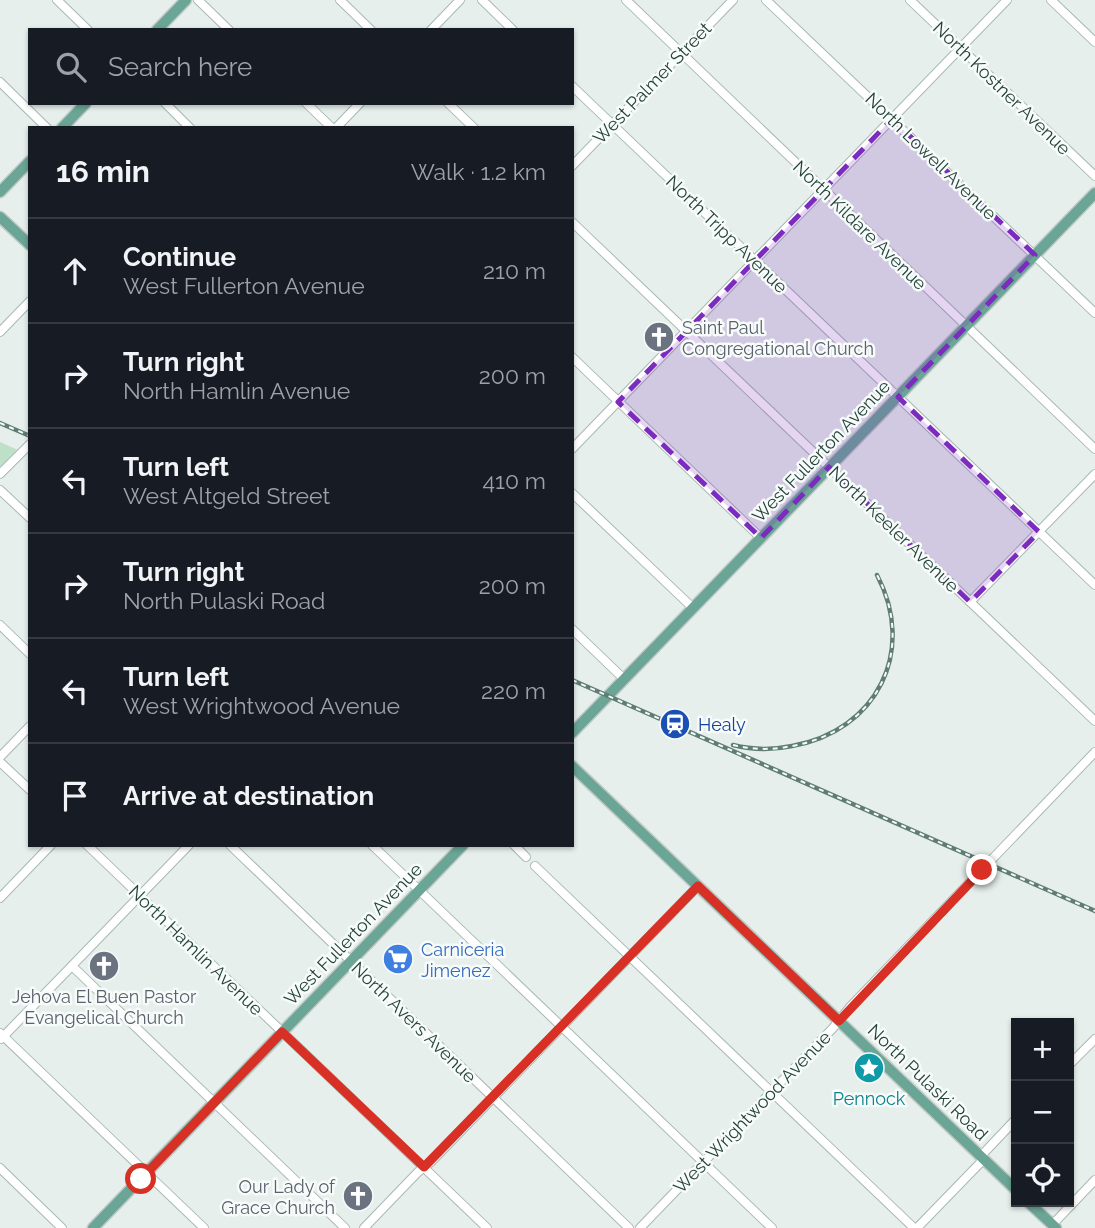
<!DOCTYPE html>
<html lang="en">
<head>
<meta charset="utf-8">
<style>
  :root { --surface:#171b24; --page:#20242c; --text:#f1f3f6; --muted:#9ea1a6; --line:#363941 }
  body { margin:0; font-family:Raleway,sans-serif; background:var(--page); color:var(--text) }
  .controls { position:absolute; right:21px; bottom:21px; display:grid; overflow:hidden; border-radius:0px; box-shadow:0 2px 5px #0004 }
  .controls button { width:63px; height:63px; display:grid; place-items:center; padding:0; border:0; border-bottom:2px solid var(--line); background:var(--surface); color:var(--text); font:35px sans-serif }
  .stop { position:absolute; width:21px; height:21px; margin:-16px; border:5px solid #d93025; border-radius:50%; background:#fff }
  .stop.end { background:#d93025; border-color:#fff; box-shadow:0 2px 7px #0008 }
  .list { margin:0; padding:0; list-style:none }
  h2 { display:flex; justify-content:space-between; align-items:center; height:91px; margin:0; padding:0 28px; font-size:30px }
  h2 small { font-size:23px; font-weight:400; color:var(--muted) }
  .list li { display:grid; grid-template-columns:46px 1fr auto; gap:21px; align-items:center; box-sizing:border-box; height:105px; padding:0 28px; border-top:2px solid var(--line) }
  .list b { display:block; font-size:26px; white-space:nowrap }
  .list p { margin:0; font-size:23px; white-space:nowrap; color:var(--muted) }
  .list em { font-size:23px; font-style:normal; color:var(--muted) }
  .icon { flex:none; width:38px; height:38px; fill:none; stroke:currentColor; stroke-width:2; stroke-linecap:round; stroke-linejoin:round }
  .map { position:relative; flex:none; width:1095px; height:1228px; overflow:hidden }
  .search { position:absolute; background:var(--surface); box-shadow:0 2px 5px #0004; left:28px; top:28px; width:546px; height:77px; display:flex; align-items:center; gap:18px; box-sizing:border-box; padding:0 24px; border-radius:0px; color:var(--muted); font-size:26px }
  .panel { position:absolute; background:var(--surface); box-shadow:0 2px 5px #0004; left:28px; top:126px; width:546px; height:721px; border-radius:0px }
  .map>svg:first-child { display:block }
  .green { fill:#bfe0c8 }
  .lines { fill:none; stroke-linecap:round; stroke-linejoin:round }
  .minor-casing { stroke:#a8b8b2; stroke-width:10 }
  .major-casing { stroke:#c2cac8; stroke-width:13 }
  .minor { stroke:#fff; stroke-width:8 }
  .major { stroke:#6aa596; stroke-width:10 }
  .rail-casing { stroke:#5f7d75; stroke-width:4.5 }
  .rail { stroke:#f7fbf9; stroke-width:2; stroke-dasharray:5; stroke-linecap:butt }
  .route { stroke:#d93025; stroke-width:9 }
  .marked { fill:#7b2cbf; fill-opacity:0.2; stroke:#7b2cbf; stroke-width:5; stroke-dasharray:14 9; stroke-linejoin:round }
  .labels { text-anchor:middle; dominant-baseline:central; stroke-width:5; stroke-linejoin:round; paint-order:stroke }
  .street-label { font-size:18px; fill:#24423a; stroke:#f7fbf9 }
  .worship-label { font-size:18px; fill:#5b616d; stroke:#f7fbf9; text-anchor:start }
  .transit-label { font-size:18px; fill:#164399; stroke:#f7fbf9; text-anchor:start }
  .shop-label { font-size:18px; fill:#366cbe; stroke:#f7fbf9; text-anchor:start }
  .culture-label { font-size:18px; fill:#0d838f; stroke:#f7fbf9 }
</style>
</head>
<body>
<div class="map">
<svg width="1095" height="1228" viewBox="0 0 1095 1228">
  <rect width="100%" height="100%" fill="#e6efeb"/>
  <polygon class="green" points="0,442 18,450 0,469"/>
  <g class="lines">
    <g class="minor-casing">
      <g id="minor">
        <polyline points="57,0 88,30"/>
        <polyline points="198,0 229,30"/>
        <polyline points="340,0 371,30"/>
        <polyline points="482,0 513,30"/>
        <polyline points="626,0 1095,449"/>
        <polyline points="766,0 1095,313"/>
        <polyline points="910,0 1095,176"/>
        <polyline points="1051,0 1095,42"/>
        <polyline points="431,30 460,0"/>
        <polyline points="0,82 47,128"/>
        <polyline points="572,86 1095,585"/>
        <polyline points="165,103 190,128"/>
        <polyline points="306,103 332,128"/>
        <polyline points="448,103 474,128"/>
        <polyline points="336,128 360,103"/>
        <polyline points="572,166 733,0"/>
        <polyline points="572,222 1095,721"/>
        <polyline points="0,332 30,301"/>
        <polyline points="572,357 761,538"/>
        <polyline points="572,449 1007,0"/>
        <polyline points="0,474 30,444"/>
        <polyline points="0,490 30,518"/>
        <polyline points="572,493 693,608"/>
        <polyline points="970,602 1095,474"/>
        <polyline points="0,625 30,654"/>
        <polyline points="572,629 624,679"/>
        <polyline points="0,757 30,726"/>
        <polyline points="0,762 30,790"/>
        <polyline points="87,845 487,1228"/>
        <polyline points="230,845 629,1228"/>
        <polyline points="372,845 772,1228"/>
        <polyline points="514,845 526,857"/>
        <polyline points="535,866 914,1228"/>
        <polyline points="0,898 51,845"/>
        <polyline points="72,966 345,1228"/>
        <polyline points="0,1033 204,1228"/>
        <polyline points="1,1039 189,845"/>
        <polyline points="1069,1065 1095,1039"/>
        <polyline points="981,1156 1016,1119"/>
        <polyline points="0,1168 62,1228"/>
        <polyline points="1052,1225 1095,1180"/>
        <polyline points="364,1228 418,1172 431,1162 698,886"/>
        <polyline points="640,1228 833,1028 850,1007 1095,752"/>
        <polyline points="917,1228 984,1159"/>
      </g>
    </g>
    <g class="major-casing">
      <g id="major">
        <polyline points="157,30 186,0"/>
        <polyline points="62,128 86,103"/>
        <polyline points="0,192 30,161"/>
        <polyline points="0,217 30,245"/>
        <polyline points="572,733 1095,193"/>
        <polyline points="572,766 1016,1190"/>
        <polyline points="1028,1202 1056,1228"/>
        <polyline points="93,1228 463,845"/>
      </g>
    </g>
    <use href="#minor" class="minor"/>
    <use href="#major" class="major"/>
    <g class="rail-casing">
      <g id="rail">
        <polyline points="0,423 30,436"/>
        <polyline points="572,680 1095,911"/>
        <path d="M733 745C753 750 773 750 792 746 877 731 917 651 877 575"/>
      </g>
    </g>
    <use href="#rail" class="rail"/>
  </g>
  <g class="lines">
    <polyline class="route" points="141,1179 282,1032 424,1167 698,886 839,1021 982,870"/>
  </g>
  <path class="marked" d="M892 119 1035 255 898 397 1039 532 970 602 829 467 761 538 618 402Z"/>
  <defs>
    <g id="church-disc" transform="scale(1.575)"><circle r="9.5" fill="#6b7280" stroke="#f7fbf9"/><path d="M-1.2-6h2.4v3.5h3.3v2.4h-3.3V6h-2.4V-.1h-3.3v-2.4h3.3Z" fill="#fff"/></g>
    <g id="station-disc" transform="scale(1.575)"><circle r="9.5" fill="#1a4fb4" stroke="#f7fbf9"/><path d="M-3-6H3Q5-6 5-4V2Q5 4 3 4L4.5 6H3L1.5 4h-3L-3 6H-4.5L-3 4Q-5 4-5 2V-4Q-5-6-3-6ZM-3.5-4v3h7v-3ZM-3.5 1v1.5H-2V1ZM2 1v1.5H3.5V1Z" fill="#fff"/></g>
    <g id="supermarket-disc" transform="scale(1.575)"><circle r="9.5" fill="#3f7fe0" stroke="#f7fbf9"/><path d="M-6-5.5h2.5l.6 2H6L4.5 2H-2.5L-4.4-4H-6ZM-1.5 3.2a1.3 1.3 0 1 0 .1 0ZM3 3.2a1.3 1.3 0 1 0 .1 0Z" fill="#fff"/></g>
    <g id="sight-disc" transform="scale(1.575)"><circle r="9.5" fill="#0f9aa8" stroke="#f7fbf9"/><path d="M0-6L1.8-2.2L6-1.7L2.9 1.2L3.7 5.4L0 3.3L-3.7 5.4L-2.9 1.2L-6-1.7L-1.8-2.2Z" fill="#fff"/></g>
  </defs>
  <g fill-rule="evenodd">
    <use href="#church-disc" x="659" y="337"/>
    <use href="#station-disc" x="675" y="724"/>
    <use href="#supermarket-disc" x="398" y="959"/>
    <use href="#church-disc" x="104" y="966"/>
    <use href="#sight-disc" x="869" y="1068"/>
    <use href="#church-disc" x="358" y="1196"/>
  </g>
  <g class="labels">
    <g class="street-label">
      <text transform="translate(652 83) rotate(-46)">West Palmer Street</text>
      <text transform="translate(1002 88) rotate(44)">North Kostner Avenue</text>
      <text transform="translate(931 156) rotate(44)">North Lowell Avenue</text>
      <text transform="translate(860 225) rotate(44)">North Kildare Avenue</text>
      <text transform="translate(727 234) rotate(44)">North Tripp Avenue</text>
      <text transform="translate(821 451) rotate(-46)">West Fullerton Avenue</text>
      <text transform="translate(894 529) rotate(44)">North Keeler Avenue</text>
      <text transform="translate(353 934) rotate(-46)">West Fullerton Avenue</text>
      <text transform="translate(196 950) rotate(44)">North Hamlin Avenue</text>
      <text transform="translate(414 1022) rotate(44)">North Avers Avenue</text>
      <text transform="translate(928 1082) rotate(44)">North Pulaski Road</text>
      <text transform="translate(752 1112) rotate(-46)">West Wrightwood Avenue</text>
    </g>
    <g class="worship-label">
      <text x="682" y="327">Saint Paul<tspan x="682" dy="21">Congregational Church</tspan></text>
      <text x="104" y="996" text-anchor="middle">Jehova El Buen Pastor<tspan x="104" dy="21">Evangelical Church</tspan></text>
      <text x="335" y="1186" text-anchor="end">Our Lady of<tspan x="335" dy="21">Grace Church</tspan></text>
    </g>
    <g class="transit-label">
      <text x="698" y="724">Healy</text>
    </g>
    <g class="shop-label">
      <text x="421" y="949">Carniceria<tspan x="421" dy="21">Jimenez</tspan></text>
    </g>
    <g class="culture-label">
      <text x="869" y="1098">Pennock</text>
    </g>
  </g>
</svg>
<div class="controls">
<button>+</button>
<button>−</button>
<button><svg class="icon" aria-label="locate" viewBox="0 0 24 24"><circle cx="12" cy="12" r="6"/><path d="M12 2v4M12 18v4M2 12h4M18 12h4"/></svg></button>
</div>
<div class="stop" style="left:141px;top:1179px"></div>
<div class="stop end" style="left:982px;top:870px"></div>
<div class="search"><svg class="icon" aria-label="search" viewBox="0 0 24 24"><circle cx="10" cy="10" r="6"/><path d="M15 15l6 6"/></svg>Search here</div>
<section class="panel">
<h2>16 min<small>Walk · 1.2 km</small></h2>
<ul class="list">
<li><svg class="icon" aria-label="ahead" viewBox="0 0 24 24"><path d="M12 20V5M6 11l6-6 6 6"/></svg><div><b>Continue</b><p>West Fullerton Avenue</p></div><em>210 m</em></li>
<li><svg class="icon" aria-label="right" viewBox="0 0 24 24"><path d="M7 20v-9h11M14 6l5 5-5 5"/></svg><div><b>Turn right</b><p>North Hamlin Avenue</p></div><em>200 m</em></li>
<li><svg class="icon" aria-label="left" viewBox="0 0 24 24"><path d="M17 20v-9H6M10 6l-5 5 5 5"/></svg><div><b>Turn left</b><p>West Altgeld Street</p></div><em>410 m</em></li>
<li><svg class="icon" aria-label="right" viewBox="0 0 24 24"><path d="M7 20v-9h11M14 6l5 5-5 5"/></svg><div><b>Turn right</b><p>North Pulaski Road</p></div><em>200 m</em></li>
<li><svg class="icon" aria-label="left" viewBox="0 0 24 24"><path d="M17 20v-9H6M10 6l-5 5 5 5"/></svg><div><b>Turn left</b><p>West Wrightwood Avenue</p></div><em>220 m</em></li>
<li><svg class="icon" aria-label="arrive" viewBox="0 0 24 24"><path d="M6 21V4h12l-3 4 3 4H6"/></svg><div><b>Arrive at destination</b></div></li>
</ul>
</section>
</div>
</body>
</html>
